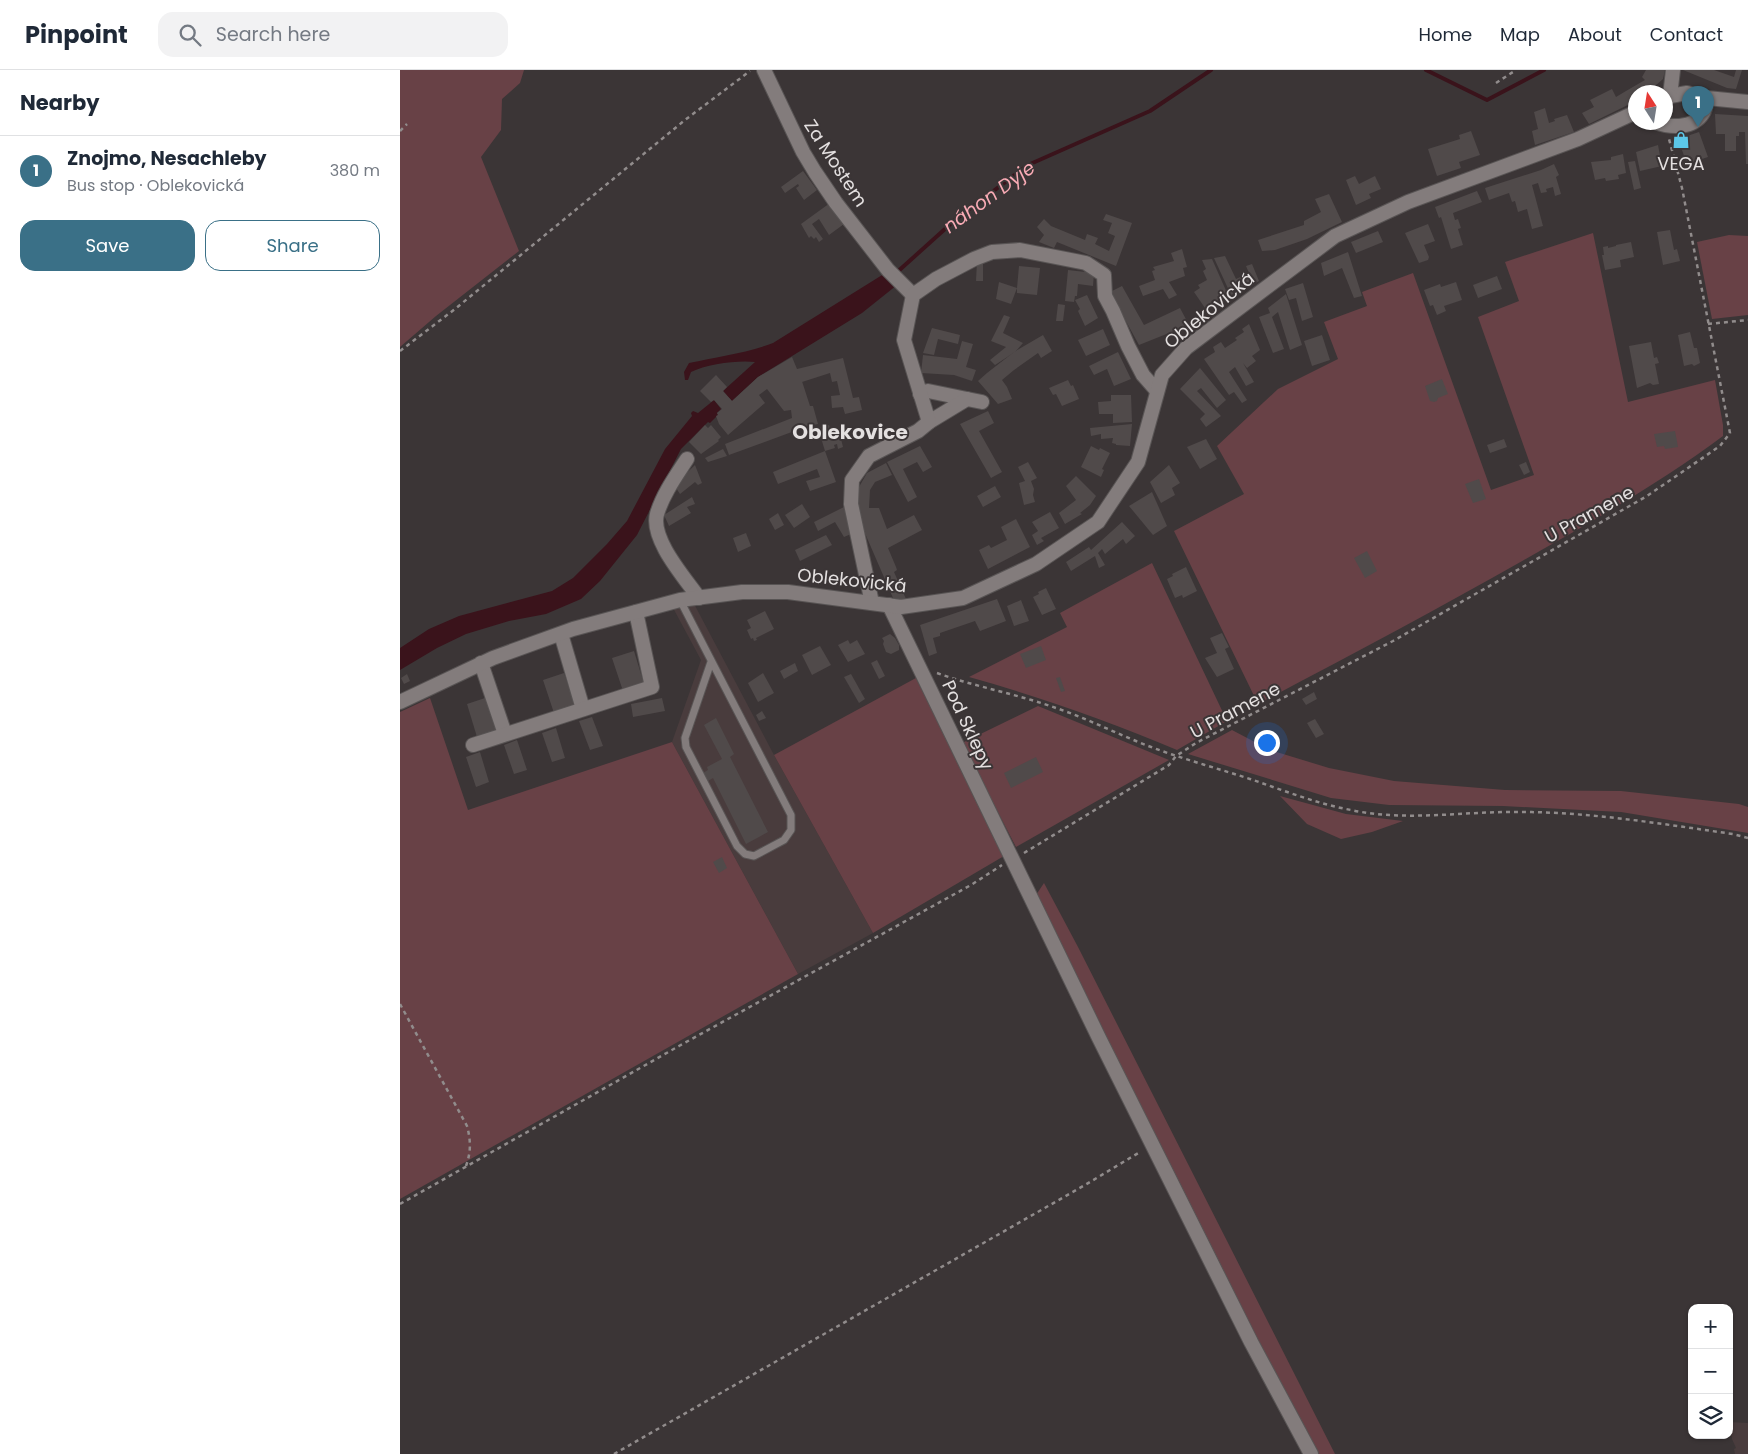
<!DOCTYPE html>
<html lang="en">
<head>
<meta charset="utf-8">
<style>
  :root { --surface:#fff; --page:#f2f2f3; --text:#1f2937; --muted:#747a83; --line:#e0e1e3; --accent:#3a7087 }
  body { margin:0; font-family:Poppins,sans-serif; background:var(--page); color:var(--text) }
  .controls { position:absolute; right:15px; bottom:15px; display:grid; overflow:hidden; border-radius:10px; box-shadow:0 1px 4px #0004 }
  .controls button { width:45px; height:45px; display:grid; place-items:center; padding:0; border:0; border-bottom:1px solid var(--line); background:var(--surface); color:var(--text); font:25px sans-serif }
  .compass { position:absolute; left:1228px; top:15px; width:45px; height:45px; border-radius:50%; background:var(--surface); box-shadow:0 1px 4px #0004; rotate:348deg }
  .you { position:absolute; left:866px; top:672px; width:18px; height:18px; margin:-12px; border:4px solid #fff; border-radius:50%; background:#1a73e8; box-shadow:0 0 0 8px #1a73e833 }
  .badge { display:grid; place-items:center; width:32px; height:32px; border-radius:50%; background:var(--accent); color:#fff; font-size:16px; font-weight:700 }
  .pin { position:absolute; translate:-50% -41px; filter:drop-shadow(0 1px 2px #0008) }
  .pin::after { content:''; position:absolute; top:26px; width:18px; height:15px; background:inherit; clip-path:polygon(0 0,100% 0,50% 100%) }
  .list { margin:0; padding:0; list-style:none }
  h2 { display:flex; justify-content:space-between; align-items:center; height:65px; margin:0; padding:0 20px; font-size:21px }
  h2 small { font-size:16px; font-weight:400; color:var(--muted) }
  .list li { display:grid; grid-template-columns:32px 1fr auto; gap:15px; align-items:center; box-sizing:border-box; height:70px; padding:0 20px; border-top:1px solid var(--line) }
  .list b { display:block; font-size:19px; white-space:nowrap }
  .list p { margin:0; font-size:16px; white-space:nowrap; color:var(--muted) }
  .list em { font-size:16px; font-style:normal; color:var(--muted) }
  .actions { display:flex; gap:10px; padding:15px 20px }
  .actions a { flex:1; padding:11px 0; border:1px solid var(--accent); border-radius:15px; text-align:center; font-size:18px; color:var(--accent) }
  .actions .main { background:var(--accent); color:#fff }
  .icon { flex:none; width:28px; height:28px; fill:none; stroke:currentColor; stroke-width:2; stroke-linecap:round; stroke-linejoin:round }
  .map { position:relative; flex:none; width:1348px; height:1384px; overflow:hidden }
  header { display:flex; align-items:center; gap:30px; box-sizing:border-box; height:70px; padding:0 25px; background:var(--surface); border-bottom:1px solid var(--line) }
  header strong { font-size:24px }
  nav { display:flex; gap:28px; margin-inline-start:auto; font-size:18px }
  .search { width:350px; height:45px; background:var(--page); display:flex; align-items:center; gap:12px; box-sizing:border-box; padding:0 18px; border-radius:15px; color:var(--muted); font-size:19px }
  main { display:flex }
  aside { flex:1; background:var(--surface) }
  .map>svg:first-child { display:block }
  .built { fill:#493c3d }
  .green { fill:#684146 }
  .water { fill:#3a131b }
  .lines { fill:none; stroke-linecap:round; stroke-linejoin:round }
  .stream { stroke:#3a131b; stroke-width:4 }
  .building { fill:#504a4a }
  .service-casing { stroke:#585454; stroke-width:9 }
  .minor-casing { stroke:#585454; stroke-width:16 }
  .tertiary-casing { stroke:#585454; stroke-width:16 }
  .path { stroke:#918c8c; stroke-width:2.5; stroke-dasharray:4 4; stroke-linecap:butt }
  .service { stroke:#837c7c; stroke-width:7 }
  .minor { stroke:#837c7c; stroke-width:14 }
  .tertiary { stroke:#837c7c; stroke-width:14 }
  .labels { text-anchor:middle; dominant-baseline:central; stroke-width:4; stroke-linejoin:round; paint-order:stroke }
  .street-label { font-size:18px; fill:#e4e0e0; stroke:#3b3536 }
  .poi-label { font-size:18px; fill:#e4e0e0; stroke:#3b3536 }
  .water-label { font-size:19px; font-style:italic; fill:#f9abb5; stroke:#3b3536 }
  .quarter-label { font-size:20px; font-weight:bold; fill:#e4e0e0; stroke:#3b3536 }
</style>
</head>
<body>
<header>
<strong>Pinpoint</strong>
<div class="search"><svg class="icon" aria-label="search" viewBox="0 0 24 24"><circle cx="10" cy="10" r="6"/><path d="M15 15l6 6"/></svg>Search here</div>
<nav><a>Home</a><a>Map</a><a>About</a><a>Contact</a></nav>
</header>
<main>
<aside>
<h2>Nearby<small></small></h2>
<ul class="list">
<li><span class="badge">1</span><div><b>Znojmo, Nesachleby</b><p>Bus stop · Oblekovická</p></div><em>380 m</em></li>
</ul>
<div class="actions"><a class="main">Save</a><a>Share</a></div>
</aside>
<div class="map">
<svg width="1348" height="1384" viewBox="0 0 1348 1384">
  <rect width="100%" height="100%" fill="#3b3536"/>
  <g class="built">
    <polygon points="292,530 374,685 473,863 398,904 272,672 301,590 272,536"/>
    <polygon points="1329,1352 1348,1353 1348,1384 1335,1384 1334,1379 1336,1378 1332,1369"/>
  </g>
  <g class="green">
    <polygon points="0,0 124,0 120,13 102,29 101,60 81,87 119,181 36,246 0,277"/>
    <path d="M1193 163 1228 332 1315 310 1323 355V366C1260 413 1193 451 1124 490 1036 540 947 587 858 634L774 461 844 424 817 376 878 319 938 289 924 252 967 236 962 222 1013 203 1091 420 1134 405 1078 247 1119 231 1105 192Z"/>
    <polygon points="1329,165 1348,166 1348,245 1312,249 1297,172"/>
    <path d="M752 493 827 651 777 680C709 651 640 627 569 607L667 557 660 543Z"/>
    <polygon points="516,608 604,786 473,863 374,685"/>
    <polygon points="30,628 68,740 272,672 398,904 0,1129 0,642"/>
    <polygon points="638,636 769,690 616,777 562,673"/>
    <polygon points="832,660 870,680 929,698 994,711 1105,720 1221,721 1339,734 1348,737 1348,763 1221,742 1103,736 989,735 931,728 788,684"/>
    <polygon points="880,726 946,744 1003,751 972,762 941,769 907,754"/>
    <path d="M644 813 678 877 935 1384H918C819 1200 729 1012 636 825Z"/>
  </g>
  <g class="water">
    <path d="M487 202 497 215 462 243 358 307 332 331 323 321 355 292C338 290 307 294 291 302L288 310H285L284 302 289 293C316 287 347 283 373 273Z"/>
    <polygon points="314,330 321,339 317,343 318,345 310,353 308,352 281,379 237,465 200,511 181,529 146,544 109,551 66,564 37,578 0,600 0,578 29,559 59,546 152,521 173,508 207,474 227,451 265,379 292,346 291,343 293,341 298,343"/>
  </g>
  <g class="lines">
    <g class="stream">
      <polyline points="1026,0 1087,30 1144,0"/>
      <polyline points="495,204 555,150 628,95 750,41 811,0"/>
    </g>
  </g>
  <g class="building">
    <polygon points="1246,0 1265,0 1263,9 1248,22 1236,22 1236,31 1189,54 1182,43 1194,37 1190,30 1212,19 1216,27 1226,21 1245,10 1242,7"/>
    <polygon points="1283,0 1314,0 1334,7 1336,0 1342,0 1336,19 1327,18"/>
    <polygon points="1145,38 1149,53 1155,51 1154,49 1167,45 1174,62 1135,75 1132,61 1138,59 1134,42"/>
    <polygon points="1315,44 1348,46 1348,94 1346,94 1345,62 1339,62 1339,66 1336,66 1336,81 1325,81 1325,64 1316,64"/>
    <polygon points="1071,61 1080,85 1059,92 1061,98 1037,106 1028,79 1060,69 1059,65"/>
    <polygon points="1299,62 1308,87 1287,94 1278,69"/>
    <polygon points="1258,75 1262,96 1240,101 1236,82"/>
    <polygon points="1223,84 1226,103 1218,105 1219,109 1206,111 1205,108 1195,110 1191,92 1211,90 1211,87"/>
    <polygon points="1235,91 1241,118 1234,120 1228,92"/>
    <polygon points="1154,94 1159,105 1156,107 1161,124 1155,126 1153,117 1146,119 1147,122 1141,123 1138,113 1132,115 1143,156 1132,159 1127,139 1118,142 1115,131 1112,132 1109,123 1089,130 1085,118 1141,100"/>
    <polygon points="403,101 417,120 404,130 396,118 399,116 398,114 385,123 381,117"/>
    <polygon points="955,106 959,114 975,106 981,119 969,124 971,128 956,135 946,110"/>
    <polygon points="1077,121 1082,132 1053,143 1055,150 1058,149 1061,158 1058,159 1063,175 1051,179 1041,147 1039,148 1035,137"/>
    <polygon points="929,124 942,152 907,169 875,180 862,181 858,170 904,155 904,151 921,142 915,129"/>
    <polygon points="430,133 444,154 429,165 419,149 412,154 423,169 419,172 416,167 414,169 411,166 409,168 401,154"/>
    <polygon points="706,144 732,153 716,196 657,172 654,178 639,172 644,165 637,157 644,149 651,156 685,170 687,164 698,168 695,174 709,181 715,166 708,163 712,153 703,150"/>
    <polygon points="1028,154 1035,171 1024,175 1029,187 1028,190 1019,193 1005,163"/>
    <polygon points="1270,160 1274,180 1277,179 1280,191 1263,195 1257,162"/>
    <polygon points="978,161 983,172 956,183 951,172"/>
    <polygon points="1231,172 1234,187 1220,190 1221,197 1205,200 1202,185 1204,185 1203,177 1208,176 1208,178 1216,176 1216,175"/>
    <polygon points="782,179 787,197 783,198 785,206 769,212 777,225 769,229 763,219 743,226 739,216 755,210 752,201 755,200 753,197 774,191 771,183"/>
    <polygon points="948,182 962,226 954,228 942,198 924,206 921,193"/>
    <polygon points="825,186 836,209 849,203 846,196 852,194 859,211 831,225 814,188"/>
    <polygon points="812,189 828,225 805,238 794,222 800,218 798,215 807,210 803,201 806,199 802,190"/>
    <polygon points="577,191 583,192 583,211 576,211"/>
    <polygon points="619,196 640,198 637,225 617,223 617,218 611,234 596,229 599,212 617,218"/>
    <polygon points="668,200 694,203 693,216 678,214 677,226 675,226 674,232 665,231"/>
    <polygon points="1097,206 1102,219 1078,228 1073,215"/>
    <polygon points="1056,212 1062,230 1044,236 1046,241 1037,245 1033,235 1030,236 1024,220 1040,214 1041,217"/>
    <polygon points="903,213 913,247 902,251 896,228 889,230 885,219"/>
    <polygon points="722,216 744,255 780,238 789,255 739,275 710,222"/>
    <polygon points="886,224 902,275 890,280 878,242 872,247 884,279 873,283 859,247 870,243 868,238"/>
    <polygon points="687,225 698,248 685,256 678,241 680,239 675,230"/>
    <polygon points="658,234 665,235 663,251 656,251"/>
    <polygon points="604,245 610,247 603,263 623,273 615,282 595,295 590,290 606,277 591,271"/>
    <polygon points="849,254 860,280 852,286 856,291 847,298 843,293 854,312 846,316 835,297 829,302 847,330 842,333 834,322 829,325 804,289 815,282 813,277 821,272 825,278 837,270 835,268 844,262 842,259"/>
    <polygon points="532,258 560,265 558,274 538,269 534,285 523,283"/>
    <polygon points="703,259 710,275 686,286 678,270"/>
    <polygon points="1290,262 1294,278 1297,278 1300,293 1294,296 1292,294 1284,296 1278,265"/>
    <polygon points="643,265 652,281 641,288 638,283 614,300 602,310 607,317 612,329 598,334 578,311 587,303 614,282"/>
    <polygon points="922,265 930,290 912,296 904,271"/>
    <polygon points="562,271 573,274 566,297 576,300 572,311 554,305 521,303 523,285 557,289"/>
    <polygon points="1251,272 1254,288 1257,287 1259,293 1255,294 1259,314 1253,315 1250,313 1237,318 1229,276"/>
    <polygon points="718,282 731,309 714,316 707,299 694,305 689,296"/>
    <polygon points="392,287 397,299 443,288 453,328 459,327 462,340 445,344 443,337 432,338 431,326 440,325 437,311 432,312 430,303 402,312 399,302 410,336 413,336 418,354 408,356 329,385 325,374 392,348 391,340 384,341 367,319 359,325 365,333 328,365 319,354 316,346 318,345 317,343 322,339 314,330 311,332 300,321 316,305 327,317 323,321 332,331 358,307"/>
    <polygon points="800,298 826,330 817,338 801,318 797,321 821,346 806,357 800,349 805,344 780,319"/>
    <polygon points="1042,309 1048,324 1038,328 1037,331 1034,332 1030,331 1025,316"/>
    <polygon points="668,310 671,316 673,315 679,329 662,336 656,324 653,325 649,318"/>
    <polygon points="711,325 731,325 732,352 713,353 713,344 699,344 698,332 711,331"/>
    <polygon points="588,341 594,353 579,361 602,402 591,408 560,354"/>
    <polygon points="732,354 730,376 716,375 716,374 712,373 713,368 701,369 701,364 691,366 690,358"/>
    <polygon points="305,355 308,358 311,355 321,367 318,370 319,371 301,384 289,372"/>
    <polygon points="429,355 430,359 438,357 443,377 438,379 437,374 434,375 435,378 425,381 436,412 410,421 406,411 420,407 417,399 378,414 373,402 425,381 418,358"/>
    <polygon points="1275,361 1278,377 1265,379 1264,376 1257,377 1254,364"/>
    <polygon points="806,369 817,389 800,399 787,377"/>
    <polygon points="1104,369 1107,377 1090,383 1087,375"/>
    <polygon points="520,376 532,397 523,402 517,392 503,399 517,427 508,432 487,392"/>
    <polygon points="691,376 699,380 700,378 710,383 702,399 704,400 701,407 681,397"/>
    <polygon points="323,379 327,386 308,392 305,388"/>
    <polygon points="628,392 637,408 631,411 634,419 633,425 635,432 624,435 619,413 625,411 618,397"/>
    <polygon points="1126,392 1130,402 1124,405 1119,395"/>
    <polygon points="486,393 492,405 475,412 470,420 469,438 479,438 487,459 514,445 522,460 488,478 496,497 497,500 494,502 506,529 502,530 493,528 464,461 458,439 459,417 467,403"/>
    <polygon points="295,395 302,413 298,415 295,412 280,424 274,415"/>
    <polygon points="769,395 780,413 772,418 775,425 761,433 750,412"/>
    <polygon points="676,406 696,426 690,435 680,443 682,444 665,454 659,443 676,430 666,416"/>
    <polygon points="1079,409 1086,429 1073,433 1065,414"/>
    <polygon points="595,416 601,427 583,437 577,426"/>
    <polygon points="752,422 767,456 753,465 729,436"/>
    <polygon points="292,427 295,434 287,437 291,443 269,456 264,445"/>
    <polygon points="402,434 410,447 394,458 385,445"/>
    <polygon points="444,437 451,464 444,467 435,452 418,461 414,452"/>
    <polygon points="650,442 659,458 641,468 644,471 637,475 632,465 638,461 632,452"/>
    <polygon points="378,443 384,455 375,460 369,449"/>
    <polygon points="616,449 630,477 588,499 579,480 589,475 591,478 607,470 601,457"/>
    <polygon points="722,452 735,466 726,474 723,469 705,484 702,479 698,483 705,495 699,498 695,486 671,501 666,492 689,477 691,480"/>
    <polygon points="346,463 351,476 338,482 333,468"/>
    <polygon points="426,465 432,475 400,491 395,480"/>
    <polygon points="967,481 977,501 965,508 954,488"/>
    <polygon points="786,497 797,521 783,528 782,525 775,528 767,509 773,506 772,504"/>
    <polygon points="646,518 656,539 642,545 633,527 639,524 638,522"/>
    <polygon points="597,529 606,551 580,561 575,551 540,563 540,566 533,568 537,583 529,586 520,555"/>
    <polygon points="621,530 629,551 614,556 607,536"/>
    <polygon points="365,541 374,559 356,568 357,570 354,571 353,568 351,569 347,560 351,558 347,550"/>
    <polygon points="822,563 829,577 825,579 834,599 817,607 805,588 817,583 810,568"/>
    <polygon points="490,564 495,568 499,575 499,580 491,584 486,582 483,574 484,571 482,568"/>
    <polygon points="448,570 450,574 457,570 465,584 448,592 438,575"/>
    <polygon points="420,576 431,595 412,605 402,585"/>
    <polygon points="641,576 646,590 626,598 620,584"/>
    <polygon points="234,581 244,614 223,621 212,588"/>
    <polygon points="477,590 485,606 479,609 471,593"/>
    <polygon points="395,593 398,601 384,609 380,601"/>
    <polygon points="164,603 175,636 154,643 143,610"/>
    <polygon points="363,603 374,623 358,632 348,613"/>
    <polygon points="7,604 10,611 4,614 1,608"/>
    <polygon points="451,604 465,629 459,633 444,607"/>
    <polygon points="660,607 665,621 661,622 656,608"/>
    <polygon points="914,622 917,629 906,635 902,629"/>
    <polygon points="88,627 99,660 77,667 67,634"/>
    <polygon points="262,628 265,641 233,647 231,634"/>
    <polygon points="362,641 366,648 359,651 356,645"/>
    <polygon points="192,647 203,676 190,680 179,651"/>
    <polygon points="316,648 334,684 330,687 368,762 346,774 313,708 308,711 303,703 308,700 307,697 322,689 304,655"/>
    <polygon points="915,649 924,664 916,668 907,653"/>
    <polygon points="156,658 165,688 152,692 142,663"/>
    <polygon points="117,670 127,700 114,704 104,675"/>
    <polygon points="80,682 89,712 76,717 66,687"/>
    <polygon points="636,687 643,702 611,718 604,703"/>
    <polygon points="322,787 327,798 319,803 313,792"/>
  </g>
  <g class="lines">
    <g class="service-casing">
      <polyline id="service" points="280,530 391,745 391,760 384,770 354,786 345,784 337,776 286,677 285,668 311,592"/>
    </g>
    <g class="minor-casing">
      <g id="minor">
        <polyline points="364,0 403,82 415,102 436,133 488,200 513,225"/>
        <polyline points="1273,0 1270,26 1287,23 1307,28 1348,32"/>
        <path d="M1255 52C1271 58 1293 59 1303 43 1306 39 1306 33 1307 28"/>
        <polyline points="520,324 528,321 567,329"/>
        <polyline points="529,352 567,329 582,332"/>
        <path d="M287 389C276 406 263 424 257 444 250 469 285 508 299 528"/>
        <polyline points="472,533 451,434 452,410 469,386 518,361 529,352 504,270 513,225 536,209 574,189 592,182 620,180 686,193 704,205 705,226 713,241 728,276 743,305 757,321"/>
        <polyline points="489,535 699,968 851,1272 911,1384"/>
        <polyline points="161,564 183,639"/>
        <polyline points="81,593 105,664"/>
        <polyline points="73,675 252,617 236,542"/>
      </g>
    </g>
    <g class="tertiary-casing">
      <g id="tertiary">
        <polyline points="1266,28 1270,26"/>
        <polyline points="0,632 93,588 173,559 280,530 342,522 388,522 501,537 563,528 636,494 698,452 738,392 762,305 786,278 935,166 1008,132 1178,69 1236,42"/>
      </g>
    </g>
    <g class="path">
      <polyline points="1096,13 1116,0"/>
      <polyline points="0,61 7,54"/>
      <polyline points="1308,254 1348,250"/>
      <polyline points="0,281 55,239 285,50 350,1"/>
      <path d="M537 603C576 617 617 624 656 638 683 647 709 660 736 671 774 687 814 697 853 710 885 721 918 734 951 740 1006 752 1064 741 1120 742 1191 742 1262 754 1333 764L1348 768"/>
      <polyline points="624,783 769,695 776,686 796,673 993,571 1247,426 1320,376 1330,363 1282,118 1269,69"/>
      <path d="M0 934 67 1056C71 1071 71 1082 66 1096"/>
      <polyline points="0,1134 279,976 571,815 602,795"/>
      <polyline points="214,1384 685,1115 740,1082"/>
    </g>
    <use href="#service" class="service"/>
    <use href="#minor" class="minor"/>
    <use href="#tertiary" class="tertiary"/>
  </g>
  <defs>
    <g id="shop-bare" transform="scale(1.35)"><path d="M-5-2.5h2.3a2.7 3.5 0 0 1 5.4 0H5L5.5 6h-11ZM-1.5-2.5h3a1.5 2.3 0 0 0-3 0Z" fill="#5cc7e8" stroke="#3b3536" stroke-width="2.5" paint-order="stroke"/></g>
  </defs>
  <g fill-rule="evenodd">
    <use href="#shop-bare" x="1281" y="70"/>
  </g>
  <g class="labels">
    <g class="street-label">
      <text transform="translate(436 93) rotate(57)">Za Mostem</text>
      <text transform="translate(809 240) rotate(-39)">Oblekovická</text>
      <text transform="translate(1189 444) rotate(-29)">U Pramene</text>
      <text transform="translate(452 510) rotate(6)">Oblekovická</text>
      <text transform="translate(835 640) rotate(-28)">U Pramene</text>
      <text transform="translate(568 655) rotate(65)">Pod Sklepy</text>
    </g>
    <g class="poi-label">
      <text x="1281" y="93">VEGA</text>
    </g>
    <g class="water-label">
      <text transform="translate(589 127) rotate(-36)">náhon Dyje</text>
    </g>
    <g class="quarter-label">
      <text x="450" y="362">Oblekovice</text>
    </g>
  </g>
</svg>
<div class="controls">
<button>+</button>
<button>−</button>
<button><svg class="icon" aria-label="layers" viewBox="0 0 24 24"><path d="M12 4l9 5-9 5-9-5zM3 14l9 5 9-5"/></svg></button>
</div>
<svg class="compass" viewBox="-18 -18 36 36"><path d="M0-13l5 13h-10z" fill="#e53935"/><path d="M0 13l5-13h-10z" fill="#747a83"/></svg>
<div class="you"></div>
<div class="pin badge" style="left:1298px;top:57px">1</div>
</div>
</main>
</body>
</html>
